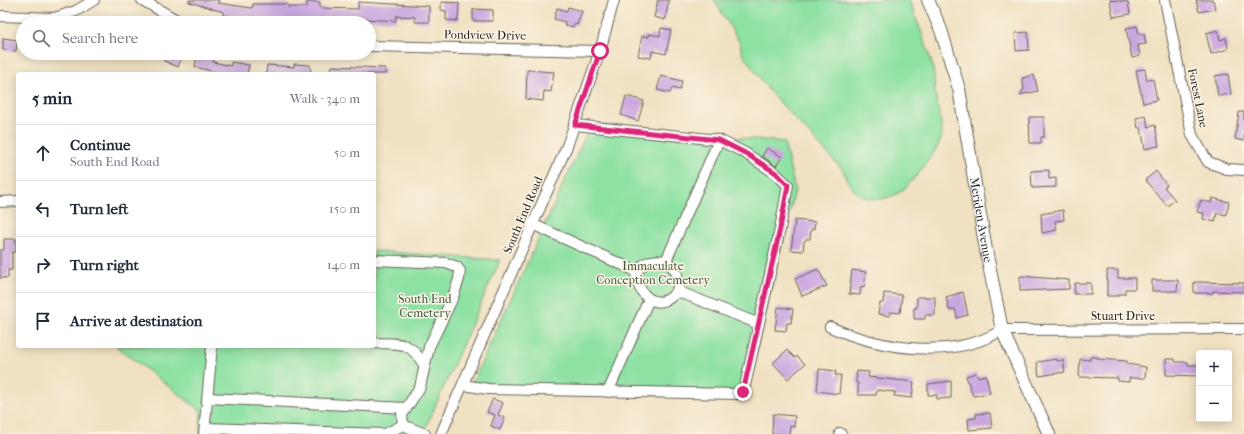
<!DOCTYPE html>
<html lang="en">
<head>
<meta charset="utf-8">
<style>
  :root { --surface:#fff; --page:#f2f2f3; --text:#1f2937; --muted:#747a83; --line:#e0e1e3 }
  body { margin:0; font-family:"IM FELL French Canon",serif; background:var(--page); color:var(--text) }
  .controls { position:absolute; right:12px; bottom:12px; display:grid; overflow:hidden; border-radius:4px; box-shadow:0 2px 10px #0003 }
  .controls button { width:36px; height:36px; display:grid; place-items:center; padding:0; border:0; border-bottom:1px solid var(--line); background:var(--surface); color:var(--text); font:20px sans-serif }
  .stop { position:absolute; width:12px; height:12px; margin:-9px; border:3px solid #db2777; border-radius:50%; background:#fff }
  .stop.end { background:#db2777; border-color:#fff; box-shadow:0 1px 4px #0008 }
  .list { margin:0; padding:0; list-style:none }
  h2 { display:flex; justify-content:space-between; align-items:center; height:52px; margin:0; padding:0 16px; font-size:17px }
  h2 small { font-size:13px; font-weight:400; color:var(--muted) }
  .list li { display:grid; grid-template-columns:26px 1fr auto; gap:12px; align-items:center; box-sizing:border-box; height:56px; padding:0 16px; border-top:1px solid var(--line) }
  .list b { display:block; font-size:15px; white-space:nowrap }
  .list p { margin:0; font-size:13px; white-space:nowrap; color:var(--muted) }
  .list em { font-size:13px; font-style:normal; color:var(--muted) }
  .icon { flex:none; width:22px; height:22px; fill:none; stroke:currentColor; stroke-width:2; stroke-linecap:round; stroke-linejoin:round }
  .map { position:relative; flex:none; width:1244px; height:434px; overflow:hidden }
  .search { position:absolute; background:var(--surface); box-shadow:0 2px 10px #0003; left:16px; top:16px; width:360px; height:44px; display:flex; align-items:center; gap:10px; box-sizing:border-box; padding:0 14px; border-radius:22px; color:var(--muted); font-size:15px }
  .panel { position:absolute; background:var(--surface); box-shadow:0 2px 10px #0003; left:16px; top:72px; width:360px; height:276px; border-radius:4px }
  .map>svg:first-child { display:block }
  .green { fill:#8ce1a3; stroke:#547e60 }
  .building { fill:#caa6e0 }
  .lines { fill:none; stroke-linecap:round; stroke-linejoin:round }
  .minor-casing { stroke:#666156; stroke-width:12 }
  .major-casing { stroke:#666156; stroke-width:14 }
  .minor { stroke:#fff; stroke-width:10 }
  .major { stroke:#fff; stroke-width:12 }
  .route { stroke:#db2777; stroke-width:5 }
  .labels { text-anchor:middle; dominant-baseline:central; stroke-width:3; stroke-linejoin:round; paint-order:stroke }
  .street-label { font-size:12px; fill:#1c1c1c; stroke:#fcf5e5 }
  .park-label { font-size:12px; fill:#3e5744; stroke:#fcf5e5 }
</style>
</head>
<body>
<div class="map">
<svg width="1244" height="434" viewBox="0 0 1244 434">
  <rect width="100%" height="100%" fill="#fcf5e5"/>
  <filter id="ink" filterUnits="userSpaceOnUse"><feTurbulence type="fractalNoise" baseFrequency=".025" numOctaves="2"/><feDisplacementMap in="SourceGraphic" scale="8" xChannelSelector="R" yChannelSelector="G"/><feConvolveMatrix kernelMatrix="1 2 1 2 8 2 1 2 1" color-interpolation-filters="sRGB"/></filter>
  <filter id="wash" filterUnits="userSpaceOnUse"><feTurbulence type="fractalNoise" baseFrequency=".012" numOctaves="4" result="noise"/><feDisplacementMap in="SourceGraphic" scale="16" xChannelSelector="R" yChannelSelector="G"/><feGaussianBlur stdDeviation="0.9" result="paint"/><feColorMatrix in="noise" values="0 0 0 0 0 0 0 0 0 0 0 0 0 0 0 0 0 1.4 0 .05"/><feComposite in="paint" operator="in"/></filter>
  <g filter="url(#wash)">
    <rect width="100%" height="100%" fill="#f0e1c2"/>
    <g class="green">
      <path d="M714 0H909C917 22 928 46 933 69 935 79 934 90 936 100 938 110 942 122 942 133 942 143 932 154 927 162 920 171 913 181 905 188 881 208 851 201 843 170L770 92 742 53 740 43Z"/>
      <polygon points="591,124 784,142 795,190 745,396 469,390"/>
      <polygon points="374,251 500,260 423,434 200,434 201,411 116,346 374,346"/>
    </g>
    <g id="blocks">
      <g class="building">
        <polygon points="189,0 219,0 218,3 252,8 253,4 288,4 288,7 307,7 307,2 320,2 320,8 358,9 358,2 429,6 429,22 415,22 415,17 396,16 396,21 350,18 350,21 280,21 237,18 223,15 224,12 189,2"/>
        <polygon points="658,0 669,0 665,20 654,17"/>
        <polygon points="1110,0 1128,2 1130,14 1113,17"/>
        <polygon points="1196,0 1213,0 1215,9 1199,12"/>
        <polygon points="441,2 459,3 458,21 446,20 446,11 441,10"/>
        <polygon points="568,7 582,11 577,25 574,24 573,27 564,25 565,22 554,19 557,8 567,11"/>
        <polygon points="473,9 493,10 493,21 473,21"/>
        <polygon points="1137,26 1139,34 1144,34 1146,44 1138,45 1140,56 1132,58 1126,28"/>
        <polygon points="661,28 671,30 666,54 652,51 651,58 638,56 642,36 649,37 649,34 660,36"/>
        <polygon points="1218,30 1220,40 1226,38 1228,49 1211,54 1206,33"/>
        <polygon points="1028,32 1029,50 1016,51 1015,33"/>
        <polygon points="3,38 17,40 16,51 3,50"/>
        <polygon points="167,53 183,53 178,67 164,61"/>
        <polygon points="197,55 214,59 213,62 231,66 231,62 249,65 247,74 223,74 195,67"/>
        <polygon points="294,64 310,65 311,74 266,74 267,65 294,67"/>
        <polygon points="332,66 385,68 385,74 331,74"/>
        <polygon points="1145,69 1147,80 1153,79 1157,100 1143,103 1136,70"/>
        <polygon points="527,70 554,72 551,92 544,91 543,101 526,99"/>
        <polygon points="1228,74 1231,94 1218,96 1215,76"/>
        <polygon points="1034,75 1038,91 1020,95 1024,89 1022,78"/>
        <polygon points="661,76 682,81 680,90 672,88 670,93 657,90"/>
        <polygon points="626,96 644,101 638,121 621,115"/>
        <polygon points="1239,112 1244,112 1244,141 1235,139"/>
        <polygon points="1146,116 1148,127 1155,125 1159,146 1145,149 1141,128 1138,128 1136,118"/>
        <polygon points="1029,117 1044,117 1044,137 1041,137 1041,143 1030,143"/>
        <polygon points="767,148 782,157 776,166 762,156"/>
        <polygon points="1049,170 1049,179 1056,178 1056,187 1032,188 1031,171"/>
        <polygon points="1156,171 1167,185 1164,187 1175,200 1167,206 1145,180"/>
        <polygon points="1212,198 1229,202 1226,215 1217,213 1215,222 1203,219 1204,213 1197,212 1201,200 1211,203"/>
        <polygon points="1063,210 1064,220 1055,221 1057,230 1042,233 1041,214"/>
        <polygon points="795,220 815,222 814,229 811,229 810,239 806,239 804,242 803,251 791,250"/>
        <polygon points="4,239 16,239 16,252 12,252 12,270 8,270 8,278 0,278 0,250 4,250"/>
        <polygon points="818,269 827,286 802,296 795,279"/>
        <polygon points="852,270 866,272 864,287 861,286 860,295 849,294"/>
        <polygon points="1107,270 1118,270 1118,278 1135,278 1135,289 1125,289 1125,294 1118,294 1118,296 1107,296"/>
        <polygon points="1020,276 1069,280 1069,289 1020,291"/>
        <polygon points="1152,280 1178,280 1177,291 1152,291"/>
        <polygon points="1194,282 1244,283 1244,292 1213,291 1213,293 1194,293"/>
        <polygon points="1075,283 1091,283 1091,294 1074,294"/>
        <polygon points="963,292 968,315 957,318 955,309 949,310 946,297"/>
        <polygon points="884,293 902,295 900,313 890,312 890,316 878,314 880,303 883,303"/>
        <polygon points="917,297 935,297 935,315 925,315 925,319 914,319 914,308 917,308"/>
        <polygon points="778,307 793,309 791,323 787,323 786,331 775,330"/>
        <polygon points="787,350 795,358 797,356 805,364 788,379 773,363"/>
        <polygon points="1090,357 1098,357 1098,359 1127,361 1127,364 1146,367 1145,378 1129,378 1129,382 1118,381 1118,378 1079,377 1080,359 1090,360"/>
        <polygon points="1057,359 1057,361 1063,360 1065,372 1039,376 1037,362"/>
        <polygon points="1166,359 1175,359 1175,362 1188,362 1188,365 1199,365 1199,376 1166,375"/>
        <polygon points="819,369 836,371 835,375 841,375 839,394 817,391"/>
        <polygon points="857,371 869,372 868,377 914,382 912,398 894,396 895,392 877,390 876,395 858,395 858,383 856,383"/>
        <polygon points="976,373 977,377 986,375 990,393 973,396 966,376"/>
        <polygon points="951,381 951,398 937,399 937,395 928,395 928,384"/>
        <polygon points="493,399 503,403 498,415 505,418 500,430 491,426 495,415 487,412"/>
        <polygon points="990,413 992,428 969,430 968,419 976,418 976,414"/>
        <polygon points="773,414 795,416 794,427 790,426 789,434 772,434"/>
      </g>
    </g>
  </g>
  <g filter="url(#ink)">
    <use href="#blocks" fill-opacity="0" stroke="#666156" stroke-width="1"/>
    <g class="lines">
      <g class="minor-casing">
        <g id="minor">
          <polyline points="142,0 182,23"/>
          <polyline points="1165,0 1192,135 1208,162 1227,169 1244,170"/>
          <polyline points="0,16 54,18 76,11 94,0"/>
          <polyline points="369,46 600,51"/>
          <polyline points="0,202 18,201"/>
          <path d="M532 224 636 271C640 269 642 265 646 263 666 253 683 271 677 291 659 314 636 296 636 271"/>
          <polyline points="374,260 446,263 457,267 460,271 459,279 453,297 429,347 420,387 402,415 403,425"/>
          <polyline points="666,261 719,140"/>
          <polyline points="677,291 759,324"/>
          <path d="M830 327C881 349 952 361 1002 330L1244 329"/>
          <path d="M374 343C401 344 409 340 424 365"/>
          <polyline points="463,385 488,389 737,394 742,394 744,390 780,229 788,185 775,173 745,153 719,140 575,125"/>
          <polyline points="608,392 649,299"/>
          <polyline points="208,398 406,408"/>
          <polyline points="205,428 385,434"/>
          <polyline points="840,433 841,434"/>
          <polyline points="204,434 212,346"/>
          <polyline points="385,434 403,425 425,434"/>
          <polyline points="441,434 567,146 600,51 614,0"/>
        </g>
      </g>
      <g class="major-casing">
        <g id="major">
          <path id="s1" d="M928 0 941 30 959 89 986 250 1002 330 1049 434"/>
        </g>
      </g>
      <use href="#minor" class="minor"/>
      <use href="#major" class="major"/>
    </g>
  </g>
  <g class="lines" filter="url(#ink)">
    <polyline class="route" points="600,51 575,125 719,140 745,153 776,173 788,185 780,229 743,392"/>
  </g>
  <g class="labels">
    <g class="street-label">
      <text transform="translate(485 35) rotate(1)">Pondview Drive</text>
      <text transform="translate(1198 98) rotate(78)">Forest Lane</text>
      <text transform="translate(523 215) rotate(-67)">South End Road</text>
      <text stroke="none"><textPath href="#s1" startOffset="227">Meriden Avenue</textPath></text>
      <text x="1123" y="316">Stuart Drive</text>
    </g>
    <g class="park-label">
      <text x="653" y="266">Immaculate<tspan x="653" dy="14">Conception Cemetery</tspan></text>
      <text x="425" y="299">South End<tspan x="425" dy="14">Cemetery</tspan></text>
    </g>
  </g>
</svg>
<div class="controls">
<button>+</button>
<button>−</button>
</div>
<div class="stop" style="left:600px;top:51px"></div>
<div class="stop end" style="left:743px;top:392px"></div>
<div class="search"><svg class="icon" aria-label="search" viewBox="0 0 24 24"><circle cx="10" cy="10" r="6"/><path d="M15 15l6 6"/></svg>Search here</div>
<section class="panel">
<h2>5 min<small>Walk · 340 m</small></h2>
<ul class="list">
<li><svg class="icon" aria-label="ahead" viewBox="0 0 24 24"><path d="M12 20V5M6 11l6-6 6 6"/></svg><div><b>Continue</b><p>South End Road</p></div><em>50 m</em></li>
<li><svg class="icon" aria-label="left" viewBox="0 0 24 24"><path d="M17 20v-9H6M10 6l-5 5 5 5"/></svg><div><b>Turn left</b></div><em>150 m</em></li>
<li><svg class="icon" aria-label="right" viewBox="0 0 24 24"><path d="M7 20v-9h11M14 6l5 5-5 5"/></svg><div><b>Turn right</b></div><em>140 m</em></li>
<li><svg class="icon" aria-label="arrive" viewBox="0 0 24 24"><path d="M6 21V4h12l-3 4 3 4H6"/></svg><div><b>Arrive at destination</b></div></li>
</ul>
</section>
</div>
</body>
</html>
